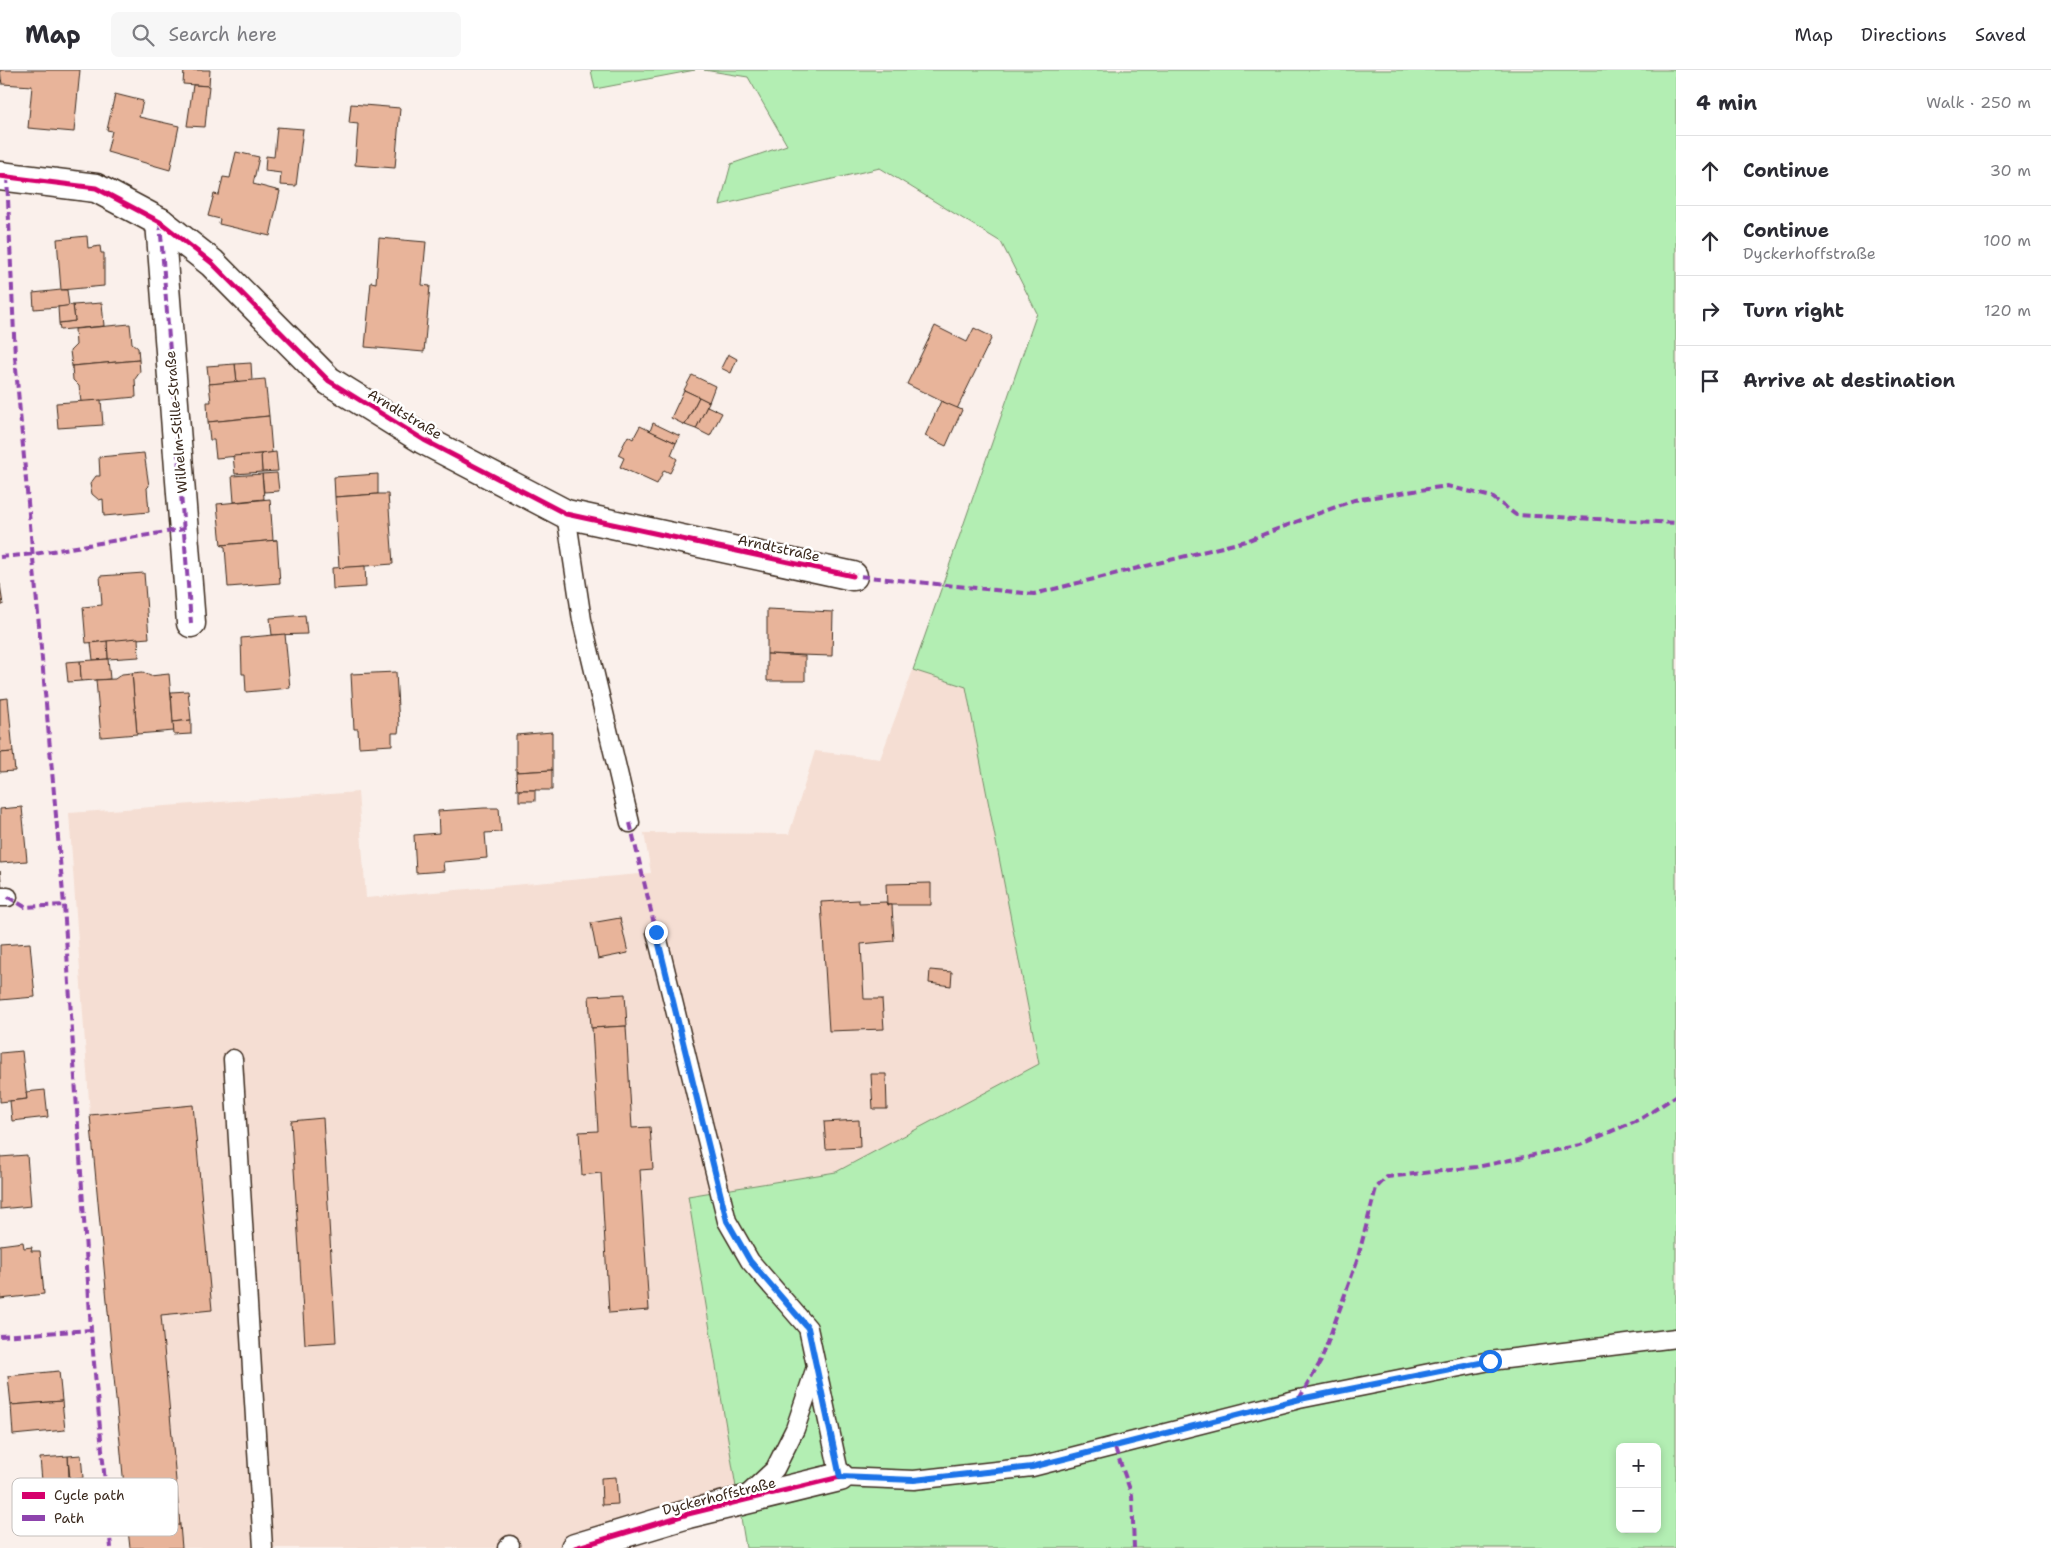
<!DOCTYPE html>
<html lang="en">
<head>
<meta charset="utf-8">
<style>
  :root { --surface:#fff; --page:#f7f7f7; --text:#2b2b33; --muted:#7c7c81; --line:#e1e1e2 }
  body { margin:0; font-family:"Shantell Sans",sans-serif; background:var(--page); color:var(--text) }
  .controls { position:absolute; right:15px; bottom:15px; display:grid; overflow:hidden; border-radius:8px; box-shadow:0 2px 8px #0003 }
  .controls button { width:45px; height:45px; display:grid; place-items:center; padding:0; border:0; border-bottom:1px solid var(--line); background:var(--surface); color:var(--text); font:25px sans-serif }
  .stop { position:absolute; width:15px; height:15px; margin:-11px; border:4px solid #1a73e8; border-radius:50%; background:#fff }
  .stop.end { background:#1a73e8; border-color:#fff; box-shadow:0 1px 5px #0008 }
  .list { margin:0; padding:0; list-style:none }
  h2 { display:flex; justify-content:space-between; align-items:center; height:65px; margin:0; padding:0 20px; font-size:21px }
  h2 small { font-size:16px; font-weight:400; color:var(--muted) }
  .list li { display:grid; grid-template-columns:32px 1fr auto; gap:15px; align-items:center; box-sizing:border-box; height:70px; padding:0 20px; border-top:1px solid var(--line) }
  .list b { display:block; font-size:19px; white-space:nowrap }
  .list p { margin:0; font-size:16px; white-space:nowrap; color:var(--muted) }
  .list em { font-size:16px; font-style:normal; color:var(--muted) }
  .icon { flex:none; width:28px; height:28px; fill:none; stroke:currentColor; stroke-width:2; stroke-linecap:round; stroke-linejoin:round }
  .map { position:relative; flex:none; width:1676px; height:1478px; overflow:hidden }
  header { display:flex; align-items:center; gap:30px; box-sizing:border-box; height:70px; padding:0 25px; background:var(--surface); border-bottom:1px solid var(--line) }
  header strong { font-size:24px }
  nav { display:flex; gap:28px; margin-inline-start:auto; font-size:18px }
  .search { width:350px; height:45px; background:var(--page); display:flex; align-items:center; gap:12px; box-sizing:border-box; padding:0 18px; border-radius:8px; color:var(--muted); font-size:19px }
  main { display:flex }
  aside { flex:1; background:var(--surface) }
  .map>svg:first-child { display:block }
  .built { fill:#f5ded3 }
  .green { fill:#b3eeb3; stroke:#778c68; fill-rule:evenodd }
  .building { fill:#e8b49a; stroke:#3b2a1e }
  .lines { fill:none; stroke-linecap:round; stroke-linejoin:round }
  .service-casing { stroke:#3b2a1e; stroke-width:21 }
  .minor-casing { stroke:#3b2a1e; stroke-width:31 }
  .service { stroke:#fff; stroke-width:18 }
  .minor { stroke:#fff; stroke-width:28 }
  .quiet { stroke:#8e44ad; stroke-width:4; stroke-dasharray:8 4; stroke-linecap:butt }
  .cycleway-casing { stroke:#fff; stroke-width:8 }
  .cycleway { stroke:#d6006c; stroke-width:5 }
  .route { stroke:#1a73e8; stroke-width:6 }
  .labels { text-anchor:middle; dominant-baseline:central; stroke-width:5; stroke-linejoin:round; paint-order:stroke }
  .street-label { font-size:14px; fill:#3b2a1e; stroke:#fff }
  .key { fill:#fff; stroke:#c4bfbc; stroke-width:1 }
  .key-label { font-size:14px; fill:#3b2a1e }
</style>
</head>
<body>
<header>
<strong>Map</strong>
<div class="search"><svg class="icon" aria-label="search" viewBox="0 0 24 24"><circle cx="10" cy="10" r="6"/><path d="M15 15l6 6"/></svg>Search here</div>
<nav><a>Map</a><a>Directions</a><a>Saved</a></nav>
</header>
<main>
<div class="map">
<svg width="1676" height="1478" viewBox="0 0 1676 1478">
  <rect width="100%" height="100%" fill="#faf0eb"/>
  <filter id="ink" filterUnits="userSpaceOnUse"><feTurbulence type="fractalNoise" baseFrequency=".02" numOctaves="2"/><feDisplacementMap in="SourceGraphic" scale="10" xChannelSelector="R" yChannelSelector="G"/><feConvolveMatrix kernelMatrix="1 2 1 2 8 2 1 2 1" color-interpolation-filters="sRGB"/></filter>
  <g filter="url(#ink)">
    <polygon class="built" points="913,600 966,617 1039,995 836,1102 688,1126 740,1441 625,1478 130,1478 90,1045 69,743 358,722 366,828 651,803 644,763 789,764 815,681 880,689"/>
    <g class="green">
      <polygon points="591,0 695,0 595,19"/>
      <path d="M704 0H1676V1478H746L688 1126 836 1102 1039 994 966 617 913 600 1037 243 1001 172 880 98 720 135 731 94 787 75 748 7ZM1620 1377H1657V1459H1620Z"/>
    </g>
    <g class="building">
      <polygon points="0,0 80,0 74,62 28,58 32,16 2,14"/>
      <polygon points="184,0 210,0 209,16 183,14"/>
      <polygon points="193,15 209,16 205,57 187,56"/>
      <polygon points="115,24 143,31 139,47 179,56 170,100 107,82 112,61 107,60"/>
      <polygon points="351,34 400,38 395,98 355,95 358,54 349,53"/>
      <polygon points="277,57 303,59 296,116 280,115 281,103 265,101 266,86 274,87"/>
      <polygon points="236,82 259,87 253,114 280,121 270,166 219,154 220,149 208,146 214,124 219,125 223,107 230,108"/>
      <polygon points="87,166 88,178 100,176 101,183 104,183 104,216 61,220 57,169"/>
      <polygon points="379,168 426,172 422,215 430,216 424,282 365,277 371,212 376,213"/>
      <polygon points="61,220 67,220 69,236 34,239 33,223"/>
      <polygon points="102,233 104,256 60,260 59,253 75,251 73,235"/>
      <polygon points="73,235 75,251 59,253 58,237"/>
      <polygon points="130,254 132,273 138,278 139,290 72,296 70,281 76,275 75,259"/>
      <polygon points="935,256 967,272 974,258 992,267 957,339 907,314"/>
      <polygon points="728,284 737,289 731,303 721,298"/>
      <polygon points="139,290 140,302 135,309 136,327 81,332 79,316 73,310 72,296"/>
      <polygon points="251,293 252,311 237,312 235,294"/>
      <polygon points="235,294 237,312 209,314 207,296"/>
      <polygon points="692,305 715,316 709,332 684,320"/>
      <polygon points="265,309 269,346 208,352 207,332 211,332 209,314"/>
      <polygon points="684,320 699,327 685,355 671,348"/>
      <polygon points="699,327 709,332 696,359 685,355"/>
      <polygon points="101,330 103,355 58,358 56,333"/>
      <polygon points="941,331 962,340 946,376 925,366"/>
      <polygon points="707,336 722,343 710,366 696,359"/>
      <polygon points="269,346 272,383 216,388 214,370 210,370 208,352"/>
      <polygon points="653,353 680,366 676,373 650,361"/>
      <polygon points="640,356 676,373 671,385 677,389 670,403 664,400 657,414 620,397 624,388 618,385 628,366 633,369"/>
      <polygon points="276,382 278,401 262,402 261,384"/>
      <polygon points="144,383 149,416 147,418 149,442 104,446 103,429 99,430 92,424 90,414 96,406 100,406 99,387"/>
      <polygon points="261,384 262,402 235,404 233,386"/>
      <polygon points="277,403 279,421 264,422 262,404"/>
      <polygon points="262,404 264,429 234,432 232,406"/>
      <polygon points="378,404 378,424 335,427 334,407"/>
      <polygon points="378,424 388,424 393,494 339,498 335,427"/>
      <polygon points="270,429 273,470 277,470 221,475 217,434"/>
      <polygon points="277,470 280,513 228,517 225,477 221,475"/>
      <polygon points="365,496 366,517 333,519 332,498"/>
      <polygon points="144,503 149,568 86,573 83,537 102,535 100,506"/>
      <polygon points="0,514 3,535 0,535"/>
      <polygon points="767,539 833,542 832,586 767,584"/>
      <polygon points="305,545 307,564 272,565 270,548"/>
      <polygon points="285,564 290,618 246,622 245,604 242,604 241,568"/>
      <polygon points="138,568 139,587 108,589 107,571"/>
      <polygon points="107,571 108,589 93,590 91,573"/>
      <polygon points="767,584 805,586 805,611 767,611"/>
      <polygon points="108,589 110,609 81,611 80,591"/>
      <polygon points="80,591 81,611 68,612 66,592"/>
      <polygon points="143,602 150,606 169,604 174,661 137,664 132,603"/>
      <polygon points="396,602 399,656 398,663 392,663 392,675 359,677 358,659 354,659 351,604"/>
      <polygon points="132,603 137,664 101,667 96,610 115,609 122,604"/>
      <polygon points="188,621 191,650 173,652 171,622"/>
      <polygon points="8,628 13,682 0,683 0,629"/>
      <polygon points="191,650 191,664 174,665 173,652"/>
      <polygon points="552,662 552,700 516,702 516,665"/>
      <polygon points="13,682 15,701 0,702 0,683"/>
      <polygon points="552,700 552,720 517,720 516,702"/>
      <rect x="519" y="720" width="16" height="11"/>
      <polygon points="22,737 27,791 0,793 0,739"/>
      <polygon points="484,738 499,738 501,762 485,763 487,788 443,792 444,801 416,803 414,765 439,763 438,741"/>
      <polygon points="0,801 2,820 0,820"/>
      <polygon points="931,813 931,835 887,835 886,814"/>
      <polygon points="859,830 859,833 886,832 887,835 892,835 894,871 861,874 864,929 882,929 884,959 829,961 821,832"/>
      <polygon points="620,848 628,883 598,889 591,853"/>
      <polygon points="30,873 35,927 0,930 0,875"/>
      <polygon points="930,900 952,902 951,916 929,913"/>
      <polygon points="625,924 627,956 591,958 589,926"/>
      <polygon points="626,956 632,1058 650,1057 653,1099 640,1100 649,1240 609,1243 601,1103 582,1105 579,1062 598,1061 592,958"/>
      <polygon points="22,981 27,1029 0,1032 0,983"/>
      <polygon points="871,1004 886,1004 887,1039 873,1039"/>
      <polygon points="45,1020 48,1047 12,1051 10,1031 27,1029 26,1022"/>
      <polygon points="193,1035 212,1240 161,1245 180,1455 128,1460 90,1045"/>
      <polygon points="323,1048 336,1272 305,1274 291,1051"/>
      <polygon points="859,1050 860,1077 826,1079 824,1052"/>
      <polygon points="27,1085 31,1136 0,1139 0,1087"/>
      <polygon points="23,1172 24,1178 32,1177 31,1181 40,1181 44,1224 0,1229 0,1175"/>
      <polygon points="59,1301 62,1331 11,1335 8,1306"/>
      <polygon points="62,1331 65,1360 13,1365 11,1335"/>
      <polygon points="81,1385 83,1408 70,1410 68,1386"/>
      <polygon points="68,1386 69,1409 42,1411 40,1388"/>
      <polygon points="616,1407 618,1434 602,1435 601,1408"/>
      <polygon points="180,1455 182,1478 130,1478 128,1460"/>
    </g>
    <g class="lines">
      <g class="service-casing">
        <g id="service">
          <polyline points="566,444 582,550 630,753"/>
          <polyline points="0,827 8,827"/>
          <polyline points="656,862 727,1151 750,1191 808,1258 840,1407 914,1410 1032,1397 1299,1329 1490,1291 1676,1268"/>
          <polyline points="233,989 263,1478"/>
          <polyline points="743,1429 775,1399 795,1359 816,1297"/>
          <polyline points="507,1478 510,1475"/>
        </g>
      </g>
      <g class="minor-casing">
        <g id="minor">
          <polyline points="0,106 96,118 160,152 212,193 329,311 424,370 566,444 853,506"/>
          <polyline points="160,152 191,553"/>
          <polyline points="575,1478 688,1444 840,1407"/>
        </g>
      </g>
      <use href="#service" class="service"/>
      <use href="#minor" class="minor"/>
      <g class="quiet">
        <polyline points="7,106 15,287 64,835 91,1260 111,1478"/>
        <polyline points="160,152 191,553"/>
        <polyline points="0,487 34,484 184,459"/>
        <polyline points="849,505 1034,524 1246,471 1354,430 1447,416 1492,427 1516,445 1676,453"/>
        <polyline points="630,753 656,862"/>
        <polyline points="8,827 25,837 64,835"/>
        <polyline points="0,1266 91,1260"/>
        <polyline points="1299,1329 1321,1291 1357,1191 1376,1118 1387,1107 1477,1097 1580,1075 1642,1048 1676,1026"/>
        <polyline points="1115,1378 1132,1425 1134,1478"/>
      </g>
      <g class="cycleway-casing">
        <g id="cycleway">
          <polyline points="0,106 96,118 160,152 212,193 329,311 424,370 566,444 853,506"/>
          <polyline points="575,1478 688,1444 840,1407"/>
        </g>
      </g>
      <use href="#cycleway" class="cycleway"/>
    </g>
  </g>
  <g class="lines" filter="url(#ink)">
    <polyline class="route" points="656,862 727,1151 750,1191 808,1258 840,1407 914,1410 1032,1397 1300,1329 1490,1291"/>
  </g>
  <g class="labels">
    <g class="street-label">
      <text transform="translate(405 344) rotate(31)">Arndtstraße</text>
      <text transform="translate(176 352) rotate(-95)">Wilhelm-Stille-Straße</text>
      <text transform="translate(779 478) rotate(12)">Arndtstraße</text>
      <text transform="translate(719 1426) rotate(-14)">Dyckerhoffstraße</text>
    </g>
  </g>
  <rect x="12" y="1408" width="166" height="58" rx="8" class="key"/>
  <rect x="22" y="1422" width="23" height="7" fill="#d6006c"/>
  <rect x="22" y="1445" width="23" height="6" fill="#8e44ad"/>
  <g class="key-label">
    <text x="54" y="1430">Cycle path</text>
    <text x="54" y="1453">Path</text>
  </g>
</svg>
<div class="controls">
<button>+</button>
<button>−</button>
</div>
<div class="stop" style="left:1490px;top:1291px"></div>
<div class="stop end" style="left:656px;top:862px"></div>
</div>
<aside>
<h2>4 min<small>Walk · 250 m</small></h2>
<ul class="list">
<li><svg class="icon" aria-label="ahead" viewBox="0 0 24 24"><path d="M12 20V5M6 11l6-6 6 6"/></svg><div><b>Continue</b></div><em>30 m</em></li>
<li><svg class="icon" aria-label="ahead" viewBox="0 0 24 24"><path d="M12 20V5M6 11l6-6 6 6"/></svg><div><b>Continue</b><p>Dyckerhoffstraße</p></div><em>100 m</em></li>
<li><svg class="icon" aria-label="right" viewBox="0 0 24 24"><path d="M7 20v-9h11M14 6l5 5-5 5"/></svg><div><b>Turn right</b></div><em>120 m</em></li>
<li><svg class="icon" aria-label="arrive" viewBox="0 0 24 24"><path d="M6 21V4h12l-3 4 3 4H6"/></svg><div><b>Arrive at destination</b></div></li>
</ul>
</aside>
</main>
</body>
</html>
